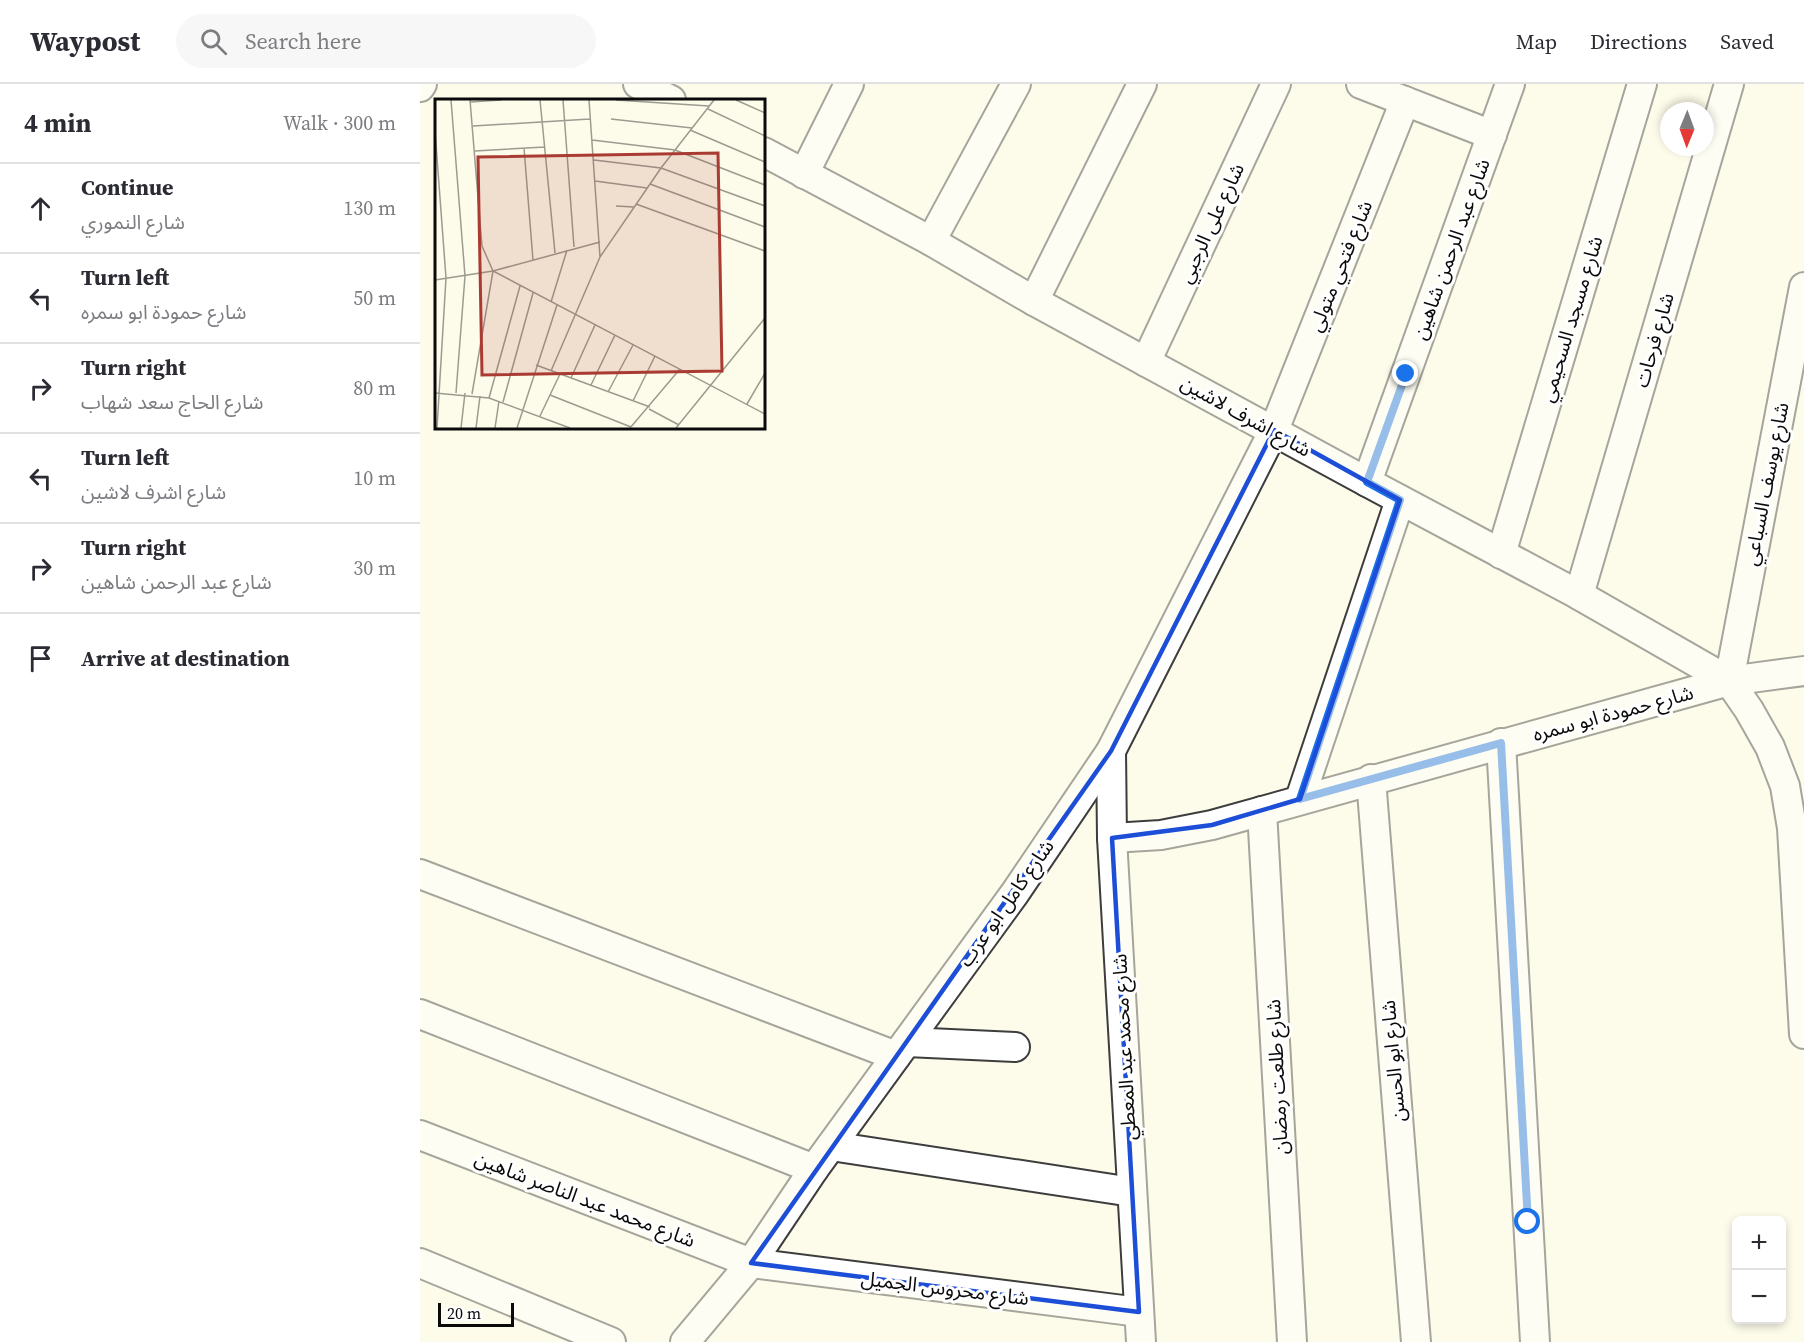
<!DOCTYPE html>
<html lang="en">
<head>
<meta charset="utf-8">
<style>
  :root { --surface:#fff; --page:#f7f7f7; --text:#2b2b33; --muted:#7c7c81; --line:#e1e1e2 }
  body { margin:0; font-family:"Source Serif 4","Noto Sans Arabic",serif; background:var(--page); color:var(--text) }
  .controls { position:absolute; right:18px; bottom:18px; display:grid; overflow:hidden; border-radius:9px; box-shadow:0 3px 9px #0003 }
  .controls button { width:54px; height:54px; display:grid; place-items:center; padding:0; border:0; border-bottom:2px solid var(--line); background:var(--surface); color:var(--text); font:30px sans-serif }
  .compass { position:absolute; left:1240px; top:18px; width:54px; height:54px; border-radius:50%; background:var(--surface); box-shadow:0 3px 9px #0003; rotate:181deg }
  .scale { position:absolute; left:18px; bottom:15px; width:76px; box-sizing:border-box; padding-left:6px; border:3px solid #0a0a0a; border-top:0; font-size:16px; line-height:21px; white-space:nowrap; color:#0a0a0a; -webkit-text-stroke:4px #fff; paint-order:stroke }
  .stop { position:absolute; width:18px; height:18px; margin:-14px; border:4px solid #1a73e8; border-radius:50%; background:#fff }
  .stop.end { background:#1a73e8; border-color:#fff; box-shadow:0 2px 6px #0008 }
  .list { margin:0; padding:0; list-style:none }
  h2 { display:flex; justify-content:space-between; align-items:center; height:78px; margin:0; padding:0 24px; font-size:26px }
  h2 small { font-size:20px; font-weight:400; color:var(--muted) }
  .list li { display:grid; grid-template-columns:39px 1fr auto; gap:18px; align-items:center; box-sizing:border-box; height:90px; padding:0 24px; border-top:2px solid var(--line) }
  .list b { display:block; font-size:22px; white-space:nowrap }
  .list p { margin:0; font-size:20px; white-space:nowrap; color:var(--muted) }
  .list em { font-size:20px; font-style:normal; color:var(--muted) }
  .icon { flex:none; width:33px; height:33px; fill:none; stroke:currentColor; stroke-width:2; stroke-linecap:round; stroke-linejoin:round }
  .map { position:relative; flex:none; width:1384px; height:1258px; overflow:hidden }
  header { display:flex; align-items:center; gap:36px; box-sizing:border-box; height:84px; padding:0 30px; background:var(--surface); border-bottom:2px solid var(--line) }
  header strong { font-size:28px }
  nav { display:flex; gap:33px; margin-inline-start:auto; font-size:21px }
  .search { width:420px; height:54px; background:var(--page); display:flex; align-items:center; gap:15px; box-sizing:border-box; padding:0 21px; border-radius:33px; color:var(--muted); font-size:22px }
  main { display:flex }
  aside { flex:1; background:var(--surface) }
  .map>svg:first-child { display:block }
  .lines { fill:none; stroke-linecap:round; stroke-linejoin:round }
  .minor-casing { stroke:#3d3d3d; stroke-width:32 }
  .minor { stroke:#fff; stroke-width:28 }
  .route { stroke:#1a73e8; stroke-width:8 }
  .marked { fill:none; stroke:#1d4ed8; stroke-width:4.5; stroke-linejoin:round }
  .labels { text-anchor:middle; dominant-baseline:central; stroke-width:6; stroke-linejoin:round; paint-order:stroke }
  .street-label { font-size:20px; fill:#0a0a0a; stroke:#fff }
  .inset-road { fill:none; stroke:#9c9b90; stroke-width:1.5 }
  .view { fill:#aa3b33; fill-opacity:0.15; stroke:#aa3b33; stroke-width:3 }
  .inset-edge { fill:none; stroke:#0a0a0a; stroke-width:3 }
</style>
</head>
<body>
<header>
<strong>Waypost</strong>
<div class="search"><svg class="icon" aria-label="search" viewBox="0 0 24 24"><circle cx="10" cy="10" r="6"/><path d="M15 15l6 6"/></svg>Search here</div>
<nav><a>Map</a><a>Directions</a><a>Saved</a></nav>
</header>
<main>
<aside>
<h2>4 min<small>Walk · 300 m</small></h2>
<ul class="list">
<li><svg class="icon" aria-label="ahead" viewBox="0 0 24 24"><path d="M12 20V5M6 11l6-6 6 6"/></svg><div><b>Continue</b><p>شارع النموري</p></div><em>130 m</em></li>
<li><svg class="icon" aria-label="left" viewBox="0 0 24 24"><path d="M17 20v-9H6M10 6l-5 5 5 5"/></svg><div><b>Turn left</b><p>شارع حمودة ابو سمره</p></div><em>50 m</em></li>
<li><svg class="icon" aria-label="right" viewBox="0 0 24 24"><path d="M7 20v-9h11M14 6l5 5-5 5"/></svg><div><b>Turn right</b><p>شارع الحاج سعد شهاب</p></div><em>80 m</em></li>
<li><svg class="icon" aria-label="left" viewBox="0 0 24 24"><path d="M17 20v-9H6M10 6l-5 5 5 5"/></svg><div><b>Turn left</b><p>شارع اشرف لاشين</p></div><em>10 m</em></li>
<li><svg class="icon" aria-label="right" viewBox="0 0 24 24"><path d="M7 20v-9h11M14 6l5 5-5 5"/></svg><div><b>Turn right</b><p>شارع عبد الرحمن شاهين</p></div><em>30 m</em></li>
<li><svg class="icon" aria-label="arrive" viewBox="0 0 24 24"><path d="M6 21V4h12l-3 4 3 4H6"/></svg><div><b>Arrive at destination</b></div></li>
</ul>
</aside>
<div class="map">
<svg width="1384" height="1258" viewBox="0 0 1384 1258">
  <rect width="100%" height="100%" fill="#fdfbea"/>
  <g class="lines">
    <g class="minor-casing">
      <g id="minor">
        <polyline points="218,0 251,16"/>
        <polyline points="941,0 1072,51"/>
        <polyline points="0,3 2,0"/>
        <polyline points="344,68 511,157 614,217 947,398 1159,511 1309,597 1329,626 1350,663 1365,702 1372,744 1384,950"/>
        <polyline points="384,90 429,0"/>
        <polyline points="511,157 596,0"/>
        <polyline points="614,217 722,0"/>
        <polyline points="726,278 856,0"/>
        <polyline points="947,398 1090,0"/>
        <polyline points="1081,470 1222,0"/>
        <polyline points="1159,511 1309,0"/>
        <polyline points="1309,597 1384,203"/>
        <polyline points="1081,659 1115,1258"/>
        <polyline points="691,667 692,754 721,1258"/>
        <polyline points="951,695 996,1258"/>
        <polyline points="880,715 980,416"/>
        <polyline points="842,727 872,1258"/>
        <polyline points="692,754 741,751 792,741 1309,597 1384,587"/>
        <polyline points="0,790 476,972"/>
        <polyline points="0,930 394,1085"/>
        <polyline points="487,958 595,963"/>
        <polyline points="0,1051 331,1179 719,1228"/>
        <polyline points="411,1062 712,1108"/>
        <polyline points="0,1179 191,1258"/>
        <polyline points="265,1258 331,1179 394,1085 595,809 691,667 854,346 985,17"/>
      </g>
    </g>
    <use href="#minor" class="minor"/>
  </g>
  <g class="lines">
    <polyline class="route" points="986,290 947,398 980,416 880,715 1081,659 1108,1138"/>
  </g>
  <path d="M0 0H1384V1258H0ZM854 346 980 416 880 715 792 741 692 754 719 1228 331 1179 691 667Z" fill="#fdfbea" fill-opacity=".55" fill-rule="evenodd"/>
  <path class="marked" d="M854 346 980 416 880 715 792 741 692 754 719 1228 331 1179 691 667Z"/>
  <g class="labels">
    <g class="street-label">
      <text transform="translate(791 139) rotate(-65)">شارع على الرجبي</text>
      <text transform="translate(1031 165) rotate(-70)">شارع عبد الرحمن شاهين</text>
      <text transform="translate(920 182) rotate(-68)">شارع فتحي متولي</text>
      <text transform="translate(1151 235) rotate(-73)">شارع مسجد السحيمي</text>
      <text transform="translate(1234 256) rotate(-74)">شارع فرحات</text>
      <text transform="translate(826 332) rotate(29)">شارع اشرف لاشين</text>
      <text transform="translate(1346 400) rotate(-79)">شارع يوسف السباعي</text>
      <text transform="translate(1193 629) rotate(-15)">شارع حمودة ابو سمره</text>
      <text transform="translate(586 819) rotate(-55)">شارع كامل ابو عرب</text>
      <text transform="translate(704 963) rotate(-93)">شارع محمد عبد المعطي</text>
      <text transform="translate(973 977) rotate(-95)">شارع ابو الحسن</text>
      <text transform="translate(857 993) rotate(-93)">شارع طلعت رمضان</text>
      <text transform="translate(165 1115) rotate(21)">شارع محمد عبد الناصر شاهين</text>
      <text transform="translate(525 1204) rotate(7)">شارع محروس الجميل</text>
    </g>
  </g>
  <g transform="translate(15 15)">
    <rect width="330" height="330" fill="#fdfbea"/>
    <path class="inset-road" d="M16 1 30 177 21 294M35 1 47 147 58 172 330 315M105 1 120 154M128 1 139 148M154 1 165 158M181 1 274 7M301 1 330 14M35 3 66 1M273 10 330 37M176 20 257 29M38 27 155 20M255 31 330 63M0 32 11 179 2 329M157 41 240 51 330 86M89 49 98 161M40 52 110 48M159 61 226 69 330 107M160 82 212 89M215 85 330 128M201 105 330 152M181 107 199 108M0 181 58 172 165 143M116 203 132 151M101 266 215 308M116 272 165 158 226 69 279 1M136 279 160 226M156 286 180 236M173 293 198 246M0 294 54 299 135 329M37 295 58 172M115 296 196 328M54 299 85 187M198 302 220 257M68 303 98 194M312 305 330 274M214 310 244 326M105 317 125 275M26 329 30 294M41 329 45 297M60 329 64 302M82 329 122 206M195 329 245 270M241 329 330 219"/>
    <path class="view" d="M283 54 287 272 47 276 43 58Z"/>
    <rect width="330" height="330" class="inset-edge"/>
  </g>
</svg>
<div class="controls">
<button>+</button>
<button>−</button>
</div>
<svg class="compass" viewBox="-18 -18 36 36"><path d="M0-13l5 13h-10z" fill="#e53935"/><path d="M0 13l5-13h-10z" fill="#7c7c81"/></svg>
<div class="scale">20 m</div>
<div class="stop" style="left:1108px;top:1138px"></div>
<div class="stop end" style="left:986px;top:290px"></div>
</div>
</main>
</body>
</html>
